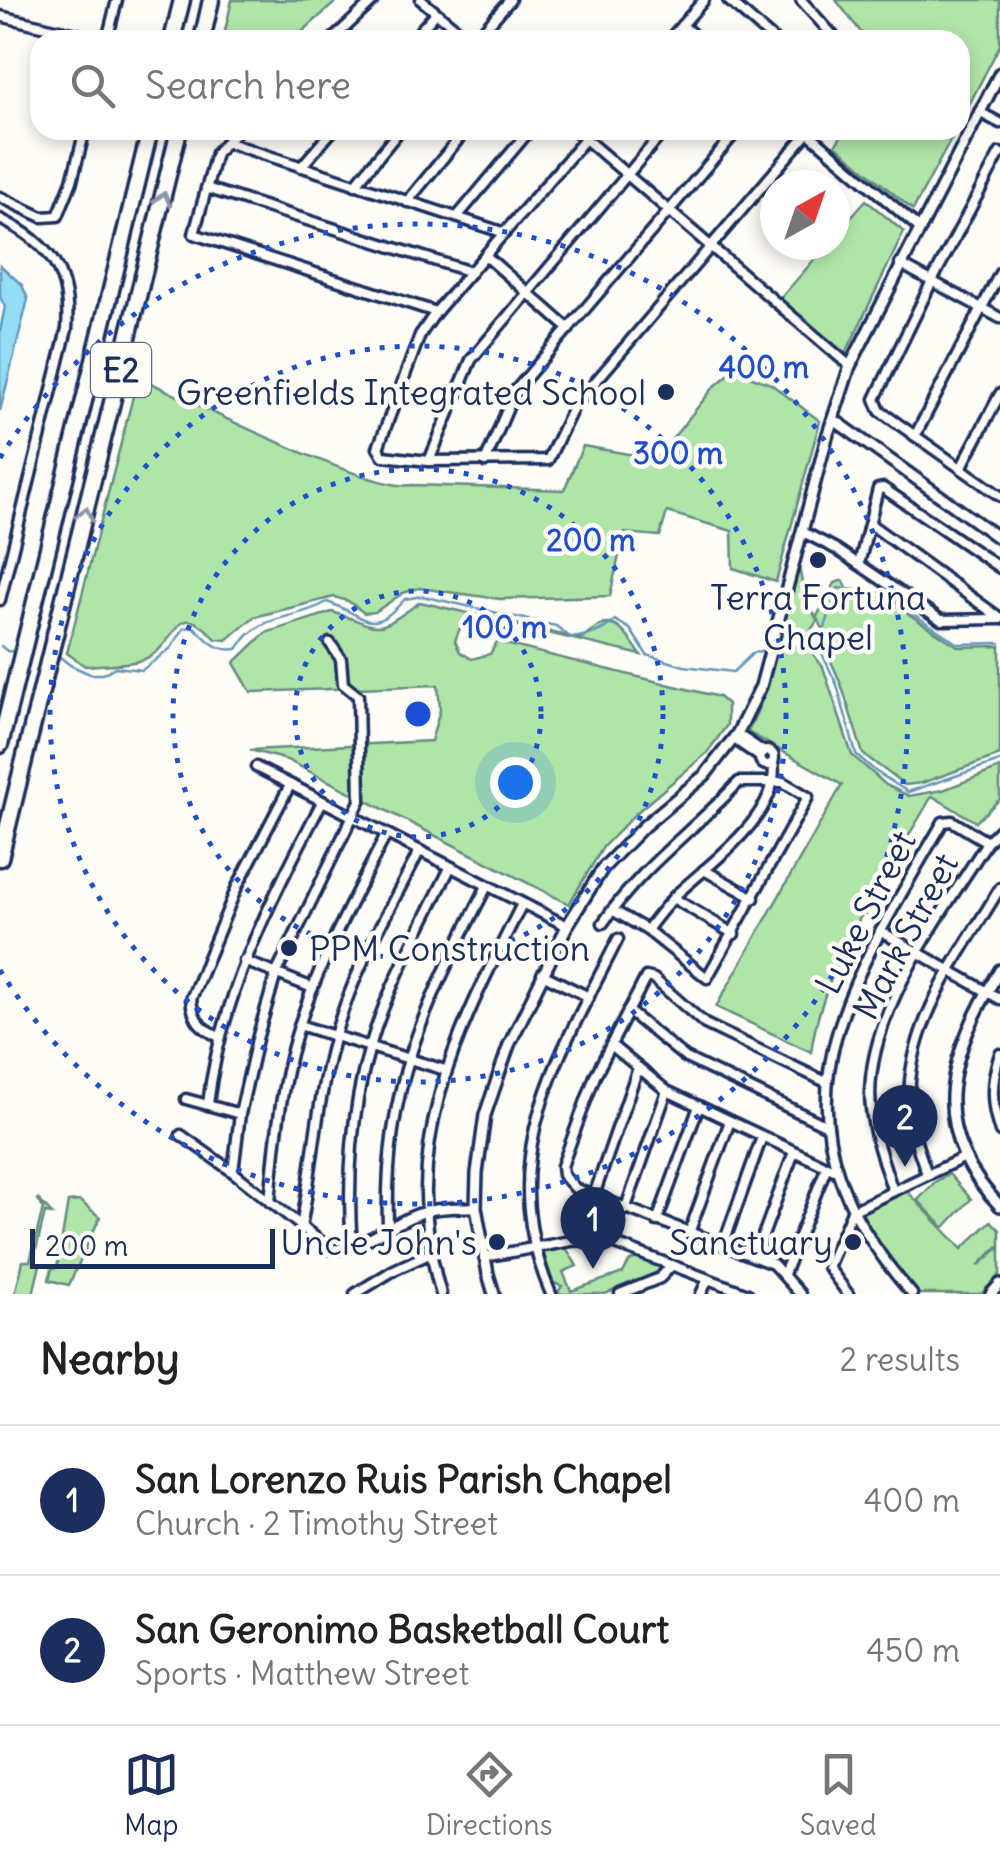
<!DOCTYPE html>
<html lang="en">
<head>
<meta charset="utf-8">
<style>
  :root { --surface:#fff; --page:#f6f6f6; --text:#222; --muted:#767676; --line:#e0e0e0; --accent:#1b2f5e }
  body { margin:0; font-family:Delius,sans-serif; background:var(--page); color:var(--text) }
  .compass { position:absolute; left:760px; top:170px; width:90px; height:90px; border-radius:50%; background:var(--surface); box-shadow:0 5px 15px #0003; rotate:40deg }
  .scale { position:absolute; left:30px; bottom:25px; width:245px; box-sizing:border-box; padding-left:10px; border:5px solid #1b2f5e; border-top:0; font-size:28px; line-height:35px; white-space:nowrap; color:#1b2f5e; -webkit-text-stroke:8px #fdfcf7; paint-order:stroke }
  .you { position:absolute; left:515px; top:782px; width:35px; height:35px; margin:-25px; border:8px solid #fff; border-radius:50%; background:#1a73e8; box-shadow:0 0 0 15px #1a73e833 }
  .badge { display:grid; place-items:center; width:65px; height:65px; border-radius:50%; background:var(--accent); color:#fff; font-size:32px; font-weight:700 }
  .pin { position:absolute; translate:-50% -82px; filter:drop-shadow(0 2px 5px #0008) }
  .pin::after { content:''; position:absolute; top:52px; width:35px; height:30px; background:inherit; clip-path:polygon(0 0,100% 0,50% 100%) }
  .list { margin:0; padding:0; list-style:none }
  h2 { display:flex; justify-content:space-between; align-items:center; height:130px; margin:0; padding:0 40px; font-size:42px }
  h2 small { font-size:32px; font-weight:400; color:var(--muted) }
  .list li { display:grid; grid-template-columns:65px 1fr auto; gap:30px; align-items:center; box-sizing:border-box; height:150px; padding:0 40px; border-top:2px solid var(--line) }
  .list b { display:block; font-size:38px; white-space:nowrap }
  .list p { margin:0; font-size:32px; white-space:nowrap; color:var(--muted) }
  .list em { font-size:32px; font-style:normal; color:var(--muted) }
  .icon { flex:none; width:55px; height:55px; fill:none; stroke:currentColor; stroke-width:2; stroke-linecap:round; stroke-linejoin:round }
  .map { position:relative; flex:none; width:1000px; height:1294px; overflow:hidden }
  .search { position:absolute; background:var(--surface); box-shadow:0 5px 15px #0003; left:30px; right:30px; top:30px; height:110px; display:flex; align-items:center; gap:25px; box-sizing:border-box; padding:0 35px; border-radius:30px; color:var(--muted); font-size:38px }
  .sheet { height:430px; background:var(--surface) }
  nav { display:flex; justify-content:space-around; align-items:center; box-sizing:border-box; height:140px; border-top:2px solid var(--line); background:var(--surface); font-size:28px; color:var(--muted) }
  nav a { display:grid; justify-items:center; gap:5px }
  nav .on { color:var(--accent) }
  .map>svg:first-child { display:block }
  .green { fill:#afe5a7; stroke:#658a82; stroke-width:2.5 }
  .water { fill:#94ddf6; stroke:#6497b9; stroke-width:2.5 }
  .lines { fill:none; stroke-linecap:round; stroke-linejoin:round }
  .stream { stroke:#6497b9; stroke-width:2.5 }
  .minor-casing { stroke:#1b2f5e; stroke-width:15 }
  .tertiary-casing { stroke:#1b2f5e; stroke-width:16 }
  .motorway-casing { stroke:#1b2f5e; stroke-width:21 }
  .minor { stroke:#fdfcf7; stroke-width:8 }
  .tertiary { stroke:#fdfcf7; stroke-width:9 }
  .motorway { stroke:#fdfcf7; stroke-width:14 }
  .oneway { stroke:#8c96aa }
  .ring { fill:none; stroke:#1d4ed8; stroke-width:5; stroke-dasharray:5 10 }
  .poi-dot { fill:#1b2f5e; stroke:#fdfcf7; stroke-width:4 }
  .labels { text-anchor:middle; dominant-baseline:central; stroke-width:9; stroke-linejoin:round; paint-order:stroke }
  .shield { fill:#fdfcf7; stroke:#5f6c8c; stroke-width:2.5 }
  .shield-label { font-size:32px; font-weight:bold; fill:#1b2f5e }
  .poi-label { font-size:35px; fill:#1b2f5e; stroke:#fdfcf7; text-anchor:end }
  .street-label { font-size:35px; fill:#1b2f5e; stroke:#fdfcf7 }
  .centre { fill:#1d4ed8; stroke:#fdfcf7; stroke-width:5 }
  .ring-label { font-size:30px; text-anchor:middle; font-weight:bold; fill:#1d4ed8; stroke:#fdfcf7; stroke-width:9; stroke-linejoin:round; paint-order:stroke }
</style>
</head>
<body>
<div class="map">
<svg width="1000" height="1294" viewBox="0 0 1000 1294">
  <rect width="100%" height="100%" fill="#fdfcf7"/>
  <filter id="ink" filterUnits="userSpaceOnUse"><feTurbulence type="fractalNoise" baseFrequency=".01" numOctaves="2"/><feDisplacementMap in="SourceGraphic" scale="20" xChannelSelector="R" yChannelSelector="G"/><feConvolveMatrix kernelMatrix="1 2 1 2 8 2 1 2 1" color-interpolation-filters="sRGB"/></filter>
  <g filter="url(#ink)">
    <g class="green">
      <polygon points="232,0 338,0 293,40 223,40"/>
      <polygon points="836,0 1000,0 1000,45 960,122 960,40 867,40"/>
      <polygon points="846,130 956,130 913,210 835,145"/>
      <polygon points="866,200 904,232 845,355 779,300 827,245 835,245 835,235"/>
      <path d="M734 370 771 384 820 421 776 582 733 568 732 531 667 512 660 536 624 533 610 596 500 599 419 588 403 593 375 612 364 613 348 601 334 597 254 617 227 640 216 639C173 593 180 647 142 660 126 665 103 664 85 666L67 653 138 377C186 399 372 493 412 485L564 490 583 446 656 459 714 387Z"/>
      <polygon points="799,567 804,593 816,618 835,583 843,580 849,592 884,598 959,647 1000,646 1000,755 922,783 905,785 863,754 841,684 821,638 824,630 818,620 808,634 781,635"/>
      <path d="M420 602 580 639C585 636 589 632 594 629 617 613 630 640 641 655L480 617 462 623 455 641 460 652 472 659 490 654 497 642 719 697 727 704V725L707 753 636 813 603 847 569 904 287 760 250 750 431 741 440 710 438 685 251 692 234 663 265 633 332 612C384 628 371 637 420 602Z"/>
      <path d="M802 646 810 650 823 667 852 755 886 785 909 796 943 790 1000 768V799L976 822 932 796C886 877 824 958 811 1052L716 1007 842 785 748 732 767 689 777 650Z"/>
      <polygon points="949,1174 971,1199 944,1228 918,1200 935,1182"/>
      <path d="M907 1191 962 1249 991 1221 1000 1230V1245L978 1266 1000 1247V1274L981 1294H919C901 1277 865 1237 862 1213Z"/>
      <polygon points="37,1198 52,1214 45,1213 33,1262 40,1265 33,1294 15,1294 23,1261 30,1261 43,1208"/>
      <polygon points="80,1201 100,1217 69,1285 49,1280 52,1268 57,1268 68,1202"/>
      <polygon points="565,1246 577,1266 563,1272 571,1291 623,1273 629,1262 641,1255 661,1266 657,1273 605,1294 557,1294 562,1286 553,1283 542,1249"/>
    </g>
    <polygon class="water" points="0,265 22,285 28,299 0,411 0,331 5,307 0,297"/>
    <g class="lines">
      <g class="stream">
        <polyline points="1,646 7,651 17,652"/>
        <polyline points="819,646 838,588 881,593 959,644 1000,643"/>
        <polyline points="776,647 785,644 819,647 837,685 856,754 875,771 908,792 1000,761"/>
        <path d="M55 653 70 665 90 674H103L115 667 142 670 171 648 184 628 194 627C208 640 216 652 237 649 263 610 290 623 327 602 367 615 369 639 405 599L422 596 556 626 571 638C588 636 603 632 615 620L630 629 647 655 684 666 733 672 753 653 768 649"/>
      </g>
      <g class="minor-casing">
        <g id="minor">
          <polyline points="421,0 470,40"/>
          <polyline points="728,0 774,40"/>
          <polyline points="801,0 837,40"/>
          <polyline points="0,16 102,40"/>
          <polyline points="682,25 699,40"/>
          <polyline points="107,40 117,0"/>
          <polyline points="332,40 374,0"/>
          <polyline points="412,40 436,13"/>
          <polyline points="475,40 510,0"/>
          <polyline points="669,40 704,0"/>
          <polyline points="979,112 1000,123"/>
          <polyline points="238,130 216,153 194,234 436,312"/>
          <polyline points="575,130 850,366"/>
          <polyline points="593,130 436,312 420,335 378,448 383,456 429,461 548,460 573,408 810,130"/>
          <polyline points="805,130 919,228"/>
          <polyline points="226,142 505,233"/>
          <polyline points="1000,153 932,281 875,399 880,411 1000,496"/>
          <polyline points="301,167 333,130"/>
          <polyline points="355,185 400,130"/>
          <polyline points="206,188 471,272"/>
          <polyline points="0,197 42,217 58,216 72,181 85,130"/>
          <polyline points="407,202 466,130"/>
          <polyline points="457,217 530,130"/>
          <path d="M0 219C50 243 71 273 67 329L0 600"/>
          <polyline points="486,256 569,329"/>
          <polyline points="900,264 1000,318"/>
          <polyline points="915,436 1000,273"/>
          <polyline points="429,461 471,360 665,130"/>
          <polyline points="485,462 515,391 738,130"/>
          <polyline points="961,468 1000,394"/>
          <polyline points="870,524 1000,618"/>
          <polyline points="803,532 836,549 941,620 1000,619"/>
          <polyline points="859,564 878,489 883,488 1000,568"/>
          <polyline points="737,734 764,752"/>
          <polyline points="734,739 760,757"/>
          <circle cx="767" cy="758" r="7"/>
          <polyline points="256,767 567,926"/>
          <polyline points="704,870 754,898"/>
          <polyline points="673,898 734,934"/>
          <path d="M603 923C641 867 694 830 739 782H783L808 797 707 978 647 930 612 910"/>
          <path d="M647 930C656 918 666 905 677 894 710 863 782 814 773 762"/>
          <polyline points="880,931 1000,999"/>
          <polyline points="244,961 313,988"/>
          <polyline points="542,974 589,997"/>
          <polyline points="628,1011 686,1058 827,1126"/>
          <polyline points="299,1025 445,1070"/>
          <path d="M219 1037C201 1028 193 1020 191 999L237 887 290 785"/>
          <polyline points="611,1045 667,1091 836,1171"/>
          <path d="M1000 1054C990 1082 991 1105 1000 1132"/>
          <polyline points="186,1099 240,1114"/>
          <path d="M208 1104C221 994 271 900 322 802"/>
          <path d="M181 1135 233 1172 330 1249C360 1253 396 1218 428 1211 443 1207 461 1208 476 1207"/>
          <polyline points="233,1172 240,1114 257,1039 276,974 360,801 358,696 343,684 341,659 330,643"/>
          <path d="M927 1174C921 1157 914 1139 911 1122 898 1034 958 959 1000 888"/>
          <path d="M893 1191C884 1164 874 1137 871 1109 861 1019 942 915 987 842L1000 829"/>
          <polyline points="593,1198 638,1068"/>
          <path d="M270 1202C274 1158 278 1114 287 1071 305 987 347 911 386 835"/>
          <polyline points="625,1210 667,1091"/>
          <polyline points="852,1211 965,1157"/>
          <polyline points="657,1221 699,1106"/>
          <path d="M301 1227C313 1165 317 1101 334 1039 352 973 388 912 419 852"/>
          <path d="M388 1227C384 1085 424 1008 487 886"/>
          <polyline points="689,1233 730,1121"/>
          <polyline points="723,1245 762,1137"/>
          <path d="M352 1247C346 1166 353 1083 384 1006 403 959 428 913 450 868"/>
          <polyline points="484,1257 571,1241 602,1239 748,1294"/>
          <polyline points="755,1257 794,1152"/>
          <polyline points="784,1274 827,1166"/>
          <polyline points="355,1294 394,1270 431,1253"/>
          <path d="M441 1294C397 1145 457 1032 522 904"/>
          <path d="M551 1294C492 1156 558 1059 618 939"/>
          <polyline points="620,1294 660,1278 672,1265"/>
          <polyline points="701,1294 708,1279"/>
          <polyline points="800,1294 773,1264 576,1189 563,1175 562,1166 595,1076 646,977 654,979 705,1024 826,1082"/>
          <polyline points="848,1294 828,1267 852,1211"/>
          <path d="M912 1294C756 1117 843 995 943 822L952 821 987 842"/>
        </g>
      </g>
      <g class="tertiary-casing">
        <g id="tertiary">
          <polyline points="833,419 1000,539"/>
          <path d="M1000 970C950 1053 923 1127 1000 1206"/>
          <polyline points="494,1294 488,1274 476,1207 477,1173 485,1115 509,1045 567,926 603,868 644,826 705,775 737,734 761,686 827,437 850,366 1000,73"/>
          <polyline points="991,1294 1000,1284"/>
        </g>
      </g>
      <g class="motorway-casing">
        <g id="motorway">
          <polyline points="172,40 182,0"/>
          <polyline points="202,40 211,0"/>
          <polyline points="0,745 150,130"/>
          <polyline points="0,858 179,130"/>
        </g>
      </g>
      <use href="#minor" class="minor"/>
      <use href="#tertiary" class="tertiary"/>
      <use href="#motorway" class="motorway"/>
    </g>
    <defs><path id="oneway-chevron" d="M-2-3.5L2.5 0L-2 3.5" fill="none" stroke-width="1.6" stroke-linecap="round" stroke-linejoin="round" transform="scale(2.5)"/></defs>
    <g class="oneway">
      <use href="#oneway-chevron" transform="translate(163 199) rotate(-76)"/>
      <use href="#oneway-chevron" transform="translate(85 514) rotate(-76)"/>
    </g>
  </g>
  <g class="ring">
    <circle cx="418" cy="714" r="123"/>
    <circle cx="418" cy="714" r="245"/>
    <circle cx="418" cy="714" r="368"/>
    <path d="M0 458A490 490 0 1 1 0 970"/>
  </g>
  <g class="poi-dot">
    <circle cx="666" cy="392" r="10"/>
    <circle cx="818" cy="560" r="10"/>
    <circle cx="289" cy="948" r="10"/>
    <circle cx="497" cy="1242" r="10"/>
    <circle cx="853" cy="1242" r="10"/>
  </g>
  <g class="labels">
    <rect class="shield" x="91" y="343" width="60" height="54" rx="8"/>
    <g class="shield-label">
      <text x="121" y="370">E2</text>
    </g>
    <g class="poi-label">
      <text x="646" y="392">Greenfields Integrated School</text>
      <text x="818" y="597" text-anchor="middle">Terra Fortuna<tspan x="818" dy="40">Chapel</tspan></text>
      <text x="309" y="948" text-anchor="start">PPM Construction</text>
      <text x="477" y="1242">Uncle John's</text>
      <text x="833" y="1242">Sanctuary</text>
    </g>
    <g class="street-label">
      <text transform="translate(865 912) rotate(-63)">Luke Street</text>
      <text transform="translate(905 936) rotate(-62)">Mark Street</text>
    </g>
  </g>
  <circle cx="418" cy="714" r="15" class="centre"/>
  <g class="ring-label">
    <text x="764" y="378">400 m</text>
    <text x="678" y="464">300 m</text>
    <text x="591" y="551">200 m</text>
    <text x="505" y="638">100 m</text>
  </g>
</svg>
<svg class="compass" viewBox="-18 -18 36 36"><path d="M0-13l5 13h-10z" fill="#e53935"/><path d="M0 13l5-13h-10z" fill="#767676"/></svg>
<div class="scale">200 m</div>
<div class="you"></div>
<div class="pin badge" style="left:593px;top:1269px">1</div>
<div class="pin badge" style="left:905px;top:1167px">2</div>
<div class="search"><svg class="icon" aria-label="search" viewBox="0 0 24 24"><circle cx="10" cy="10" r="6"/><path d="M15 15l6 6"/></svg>Search here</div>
</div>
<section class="sheet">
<h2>Nearby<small>2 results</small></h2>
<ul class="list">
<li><span class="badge">1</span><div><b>San Lorenzo Ruis Parish Chapel</b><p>Church · 2 Timothy Street</p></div><em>400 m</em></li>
<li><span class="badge">2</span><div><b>San Geronimo Basketball Court</b><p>Sports · Matthew Street</p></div><em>450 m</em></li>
</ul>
</section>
<nav>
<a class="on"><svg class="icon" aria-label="map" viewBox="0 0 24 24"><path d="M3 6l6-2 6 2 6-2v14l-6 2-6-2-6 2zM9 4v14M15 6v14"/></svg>Map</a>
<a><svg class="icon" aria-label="directions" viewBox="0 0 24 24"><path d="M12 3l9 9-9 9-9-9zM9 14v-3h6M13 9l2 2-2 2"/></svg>Directions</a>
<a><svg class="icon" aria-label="saved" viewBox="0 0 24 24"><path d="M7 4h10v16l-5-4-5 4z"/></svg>Saved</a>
</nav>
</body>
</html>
